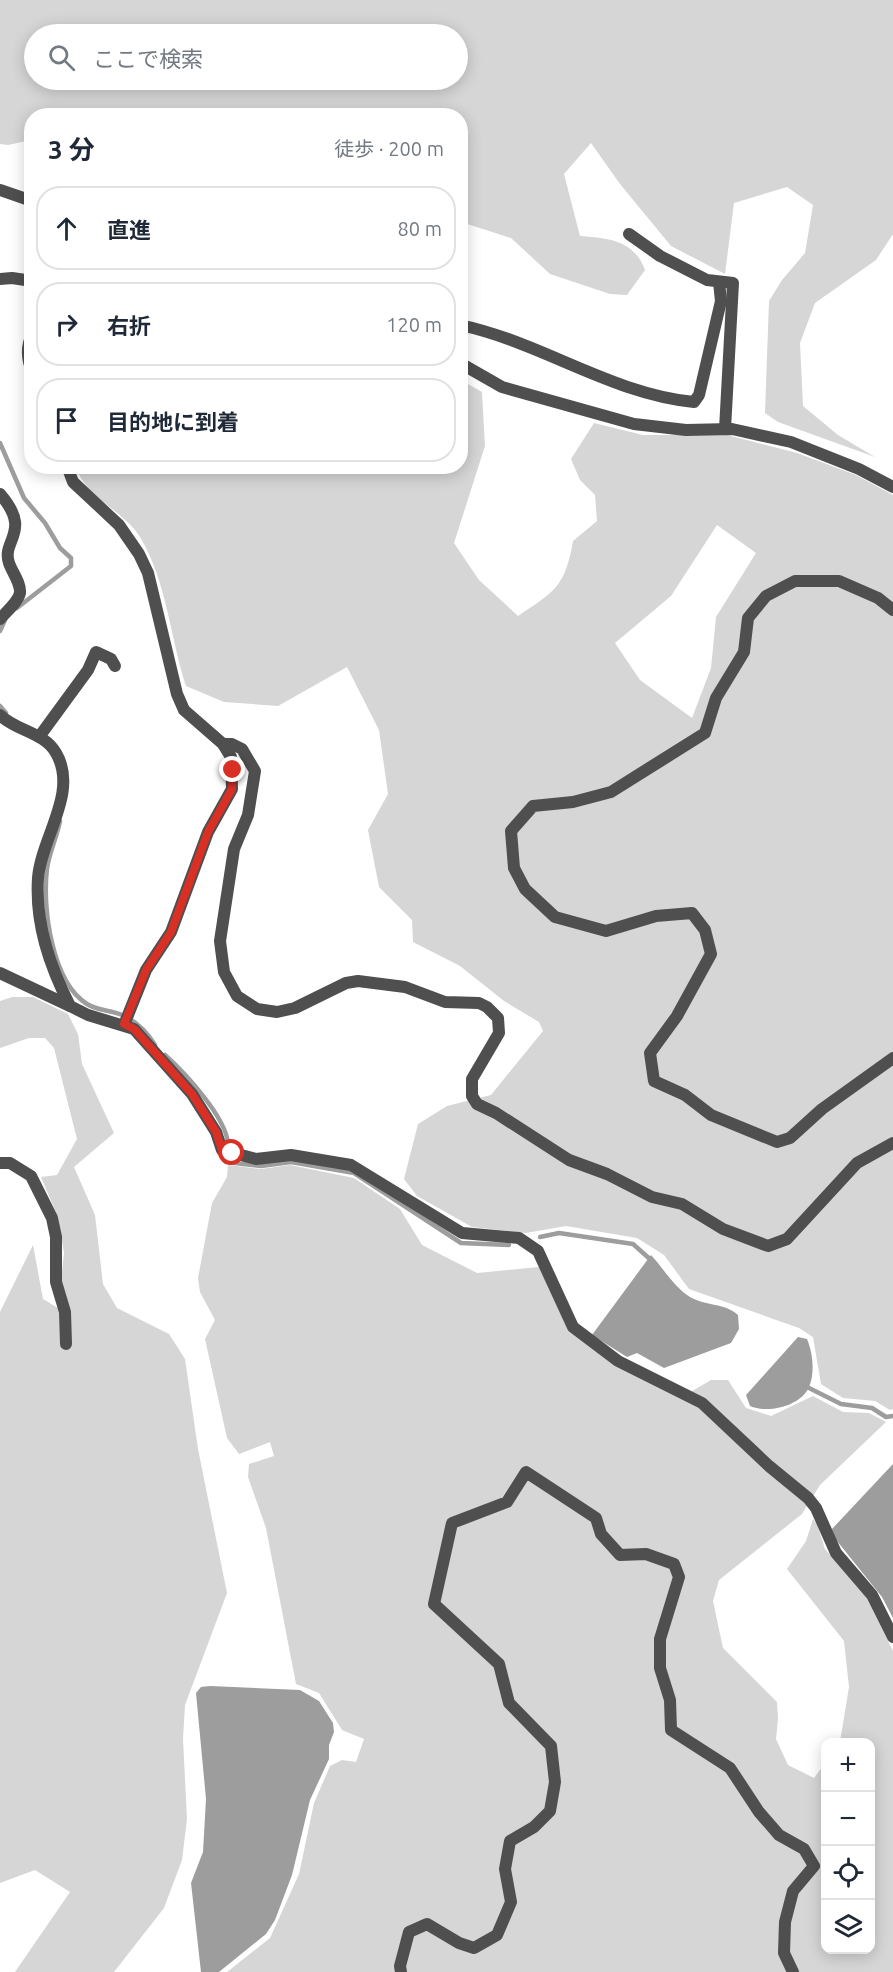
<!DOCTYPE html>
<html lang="ja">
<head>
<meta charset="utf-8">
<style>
  :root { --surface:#fff; --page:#f6f6f7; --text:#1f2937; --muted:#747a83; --line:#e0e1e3 }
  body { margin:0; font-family:Ubuntu,"Noto Sans JP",sans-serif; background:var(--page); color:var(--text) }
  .controls { position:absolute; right:18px; bottom:18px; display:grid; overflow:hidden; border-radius:12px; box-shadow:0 3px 15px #0003 }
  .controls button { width:54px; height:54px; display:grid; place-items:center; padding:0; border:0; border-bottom:2px solid var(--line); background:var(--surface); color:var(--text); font:30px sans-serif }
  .stop { position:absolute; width:18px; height:18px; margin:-14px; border:4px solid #d93025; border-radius:50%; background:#fff }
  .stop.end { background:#d93025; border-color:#fff; box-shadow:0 2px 6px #0008 }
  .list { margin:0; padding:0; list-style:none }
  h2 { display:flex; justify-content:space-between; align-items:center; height:78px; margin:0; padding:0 24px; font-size:26px }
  h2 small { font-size:20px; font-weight:400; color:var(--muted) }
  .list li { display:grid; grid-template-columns:39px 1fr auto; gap:18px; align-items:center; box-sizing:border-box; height:84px; margin:0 12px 12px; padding:0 12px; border:2px solid var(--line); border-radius:24px }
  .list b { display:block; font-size:22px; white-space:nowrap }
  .list em { font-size:20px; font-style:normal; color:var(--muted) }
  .icon { flex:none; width:33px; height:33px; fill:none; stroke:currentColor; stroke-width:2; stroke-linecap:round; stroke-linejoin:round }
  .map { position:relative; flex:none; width:893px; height:1972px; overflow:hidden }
  .search { position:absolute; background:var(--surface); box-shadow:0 3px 15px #0003; left:24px; top:24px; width:444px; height:66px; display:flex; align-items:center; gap:15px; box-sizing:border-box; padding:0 21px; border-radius:33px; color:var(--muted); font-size:22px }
  .panel { position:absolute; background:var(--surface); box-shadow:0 3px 15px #0003; left:24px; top:108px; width:444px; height:366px; border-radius:24px }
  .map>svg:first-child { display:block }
  .green { fill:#d6d6d6; fill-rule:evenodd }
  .water { fill:#9d9d9d }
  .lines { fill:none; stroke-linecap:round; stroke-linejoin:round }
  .stream { stroke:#9d9d9d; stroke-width:4.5 }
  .minor { stroke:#4f4f4f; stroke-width:12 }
  .tertiary { stroke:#4f4f4f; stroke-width:12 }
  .route { stroke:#d93025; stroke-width:8 }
</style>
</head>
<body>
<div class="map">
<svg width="893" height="1972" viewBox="0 0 893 1972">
  <rect width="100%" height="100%" fill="#fff"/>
  <g class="green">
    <path d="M0 0H893V234L876 260 815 303 800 343 803 406 838 435 875 457 778 422 765 413 769 301 782 280 805 253 813 205 787 187 734 203 725 274 671 246 620 184 591 143 564 174 580 236C608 238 634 240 645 270L627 295 610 294 550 274 511 238 461 222 460 116H32L31 140 8 145 0 144ZM458 34V80H34V34Z"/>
    <path d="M461 380 482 392 485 446 454 543 479 580 518 616C555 591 565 587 573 541L597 521 595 495 580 480 571 459 594 423 643 435H727L797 453 856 475 893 495V1409L890 1410 875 1401 843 1398 821 1384 813 1337 799 1328 689 1289 664 1255 637 1238 566 1226 526 1233 472 1227 417 1196 404 1179 418 1124 447 1106 491 1095 543 1031 539 1022 504 1001 460 966 413 942 412 920 379 887 368 830 388 794 379 730 347 667 278 706 224 702 186 686C170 637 167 582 140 537 123 510 86 498 76 467L460 466ZM717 525 756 553 716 617 711 668 692 718 640 680 615 643 671 596Z"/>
    <polygon points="12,997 33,997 68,1014 78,1034 82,1064 114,1133 74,1167 95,1215 103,1284 117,1308 169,1334 185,1359 198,1449 227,1593 185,1705 183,1739 187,1819 182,1860 164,1908 114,1972 15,1972 70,1892 35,1870 0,1883 0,1312 33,1245 43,1299 58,1308 64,1253 58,1217 41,1177 57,1175 77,1139 54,1048 45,1038 29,1038 0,1048 0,1001"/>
    <polygon points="228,1165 261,1169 290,1165 354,1178 400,1209 422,1245 477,1273 539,1267 569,1330 682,1397 711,1380 728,1380 746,1408 771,1416 813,1396 843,1412 869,1413 886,1422 820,1485 802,1514 719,1580 713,1601 723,1648 777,1702 778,1719 776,1739 788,1765 814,1778 825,1763 826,1950 870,1950 870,1742 840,1742 849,1687 844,1641 787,1569 806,1541 813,1519 817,1524 825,1549 864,1593 893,1651 893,1972 227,1972 270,1938 299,1874 314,1803 330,1766 342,1760 356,1762 364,1739 342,1730 319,1693 296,1684 266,1528 248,1477 249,1464 274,1456 270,1442 239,1454 227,1438 205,1339 215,1320 200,1292 198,1278 212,1203 227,1177"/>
  </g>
  <g class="water">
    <path d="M651 1255C663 1268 675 1288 690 1297 705 1306 726 1303 738 1315L739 1329 731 1343 664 1368 637 1353 627 1357 592 1335Z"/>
    <path d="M798 1337 807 1339C813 1353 815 1373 809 1387 801 1406 768 1414 750 1406L746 1395Z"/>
    <polygon points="893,1464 893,1618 882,1597 833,1536 832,1529"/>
    <polygon points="210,1686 300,1690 319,1701 333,1723 334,1732 329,1745 329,1759 310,1800 292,1875 275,1920 266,1934 219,1972 201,1972 191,1883 203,1852 206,1799 196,1693 201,1687"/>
  </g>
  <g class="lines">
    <g class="stream">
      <polyline points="0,443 24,498 45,523 60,548 71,558 71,566 17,608"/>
      <polyline points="0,631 5,620"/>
      <polyline points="0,706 6,713"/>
      <path d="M60 821C57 837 49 853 47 869 42 908 52 982 87 1004 98 1011 110 1010 122 1015 136 1021 147 1032 155 1045"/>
      <path d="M165 1055C185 1073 225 1116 228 1143 228 1149 227 1156 226 1162L261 1166 291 1162 354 1173 461 1243 509 1245"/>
      <polyline points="540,1237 559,1233 633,1244 651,1260"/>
      <polyline points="805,1386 841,1404 872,1408 886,1417 893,1416"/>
    </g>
    <g class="minor">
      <polyline points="0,190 32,201"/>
      <polyline points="629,234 660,256 707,280 733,283 725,429"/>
      <path d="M460 325C541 342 611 394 694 402L699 395 721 301 719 282"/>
      <path d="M32 335C26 346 27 360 32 371"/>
      <polyline points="67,466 73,482 119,525 139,554 148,573 177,694 184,710 223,744 231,757 232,789 208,832 171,932 146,970 124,1025"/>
      <path d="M0 494C33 532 1 540 9 563 12 572 21 583 20 593 18 602 6 612 0 619"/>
      <polyline points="893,610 878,598 839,581 795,581 766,596 748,618 744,652 716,698 705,733 611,792 573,802 533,806 511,831 514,868 525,889 555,917 606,931 656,916 692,913 705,930 711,954 677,1016 650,1053 654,1081 685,1095 711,1115 777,1142 790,1138 822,1109 893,1058"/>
      <path d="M0 715C16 731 44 732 56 753 79 792 41 838 38 878 35 923 49 965 70 1006L88 1015 134 1029 192 1094 216 1132 222 1150 256 1159 291 1155 351 1165 462 1233 519 1238 538 1251 573 1327 618 1361 702 1403 769 1466 808 1498 816 1508 836 1553 872 1595 893 1637"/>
      <polyline points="39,737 88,670 96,652 111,659 115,666"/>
      <polyline points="223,744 232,744 242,749 255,771 248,815 234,849 220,941 224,972 237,996 257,1009 277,1012 295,1008 346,983 358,981 405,987 445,1002 479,1003 487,1007 498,1018 499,1033 472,1079 472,1096 477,1104 496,1113 569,1160 607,1174 652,1197 682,1204 723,1229 768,1246 787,1239 857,1163 893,1143"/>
      <polyline points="0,973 70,1006"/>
      <polyline points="0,1163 10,1163 31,1176 52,1218 56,1237 56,1282 65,1312 66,1344"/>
      <polyline points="401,1972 400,1966 409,1932 427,1924 459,1943 474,1948 497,1935 511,1902 505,1869 510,1841 534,1827 550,1811 555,1782 551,1746 509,1703 499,1664 434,1604 452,1523 507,1502 526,1472 596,1518 601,1534 620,1555 646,1554 674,1564 679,1577 660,1639 660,1668 670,1700 671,1730 730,1768 759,1812 779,1835 804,1849 814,1866 793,1891 785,1922 784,1953 793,1972"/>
    </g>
    <g class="tertiary">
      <polyline points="0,279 12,278 32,281"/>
      <polyline points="460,363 502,387 634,424 686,430 732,429 791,442 859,469 893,487"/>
    </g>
  </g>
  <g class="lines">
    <polyline class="route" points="232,1153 222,1150 216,1132 192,1094 134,1029 124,1024 146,970 171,932 208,832 232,789 233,770"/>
  </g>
</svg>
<div class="controls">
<button>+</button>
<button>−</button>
<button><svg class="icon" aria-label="locate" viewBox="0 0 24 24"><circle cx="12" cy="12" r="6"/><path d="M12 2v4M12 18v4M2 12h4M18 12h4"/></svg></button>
<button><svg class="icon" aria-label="layers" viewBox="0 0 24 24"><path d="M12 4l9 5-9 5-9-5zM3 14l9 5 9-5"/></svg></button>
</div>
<div class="stop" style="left:232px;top:1153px"></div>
<div class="stop end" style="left:233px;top:770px"></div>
<div class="search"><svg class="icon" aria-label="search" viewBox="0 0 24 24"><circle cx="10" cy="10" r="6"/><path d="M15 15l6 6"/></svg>ここで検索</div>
<section class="panel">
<h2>3 分<small>徒歩 · 200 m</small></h2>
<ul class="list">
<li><svg class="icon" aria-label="ahead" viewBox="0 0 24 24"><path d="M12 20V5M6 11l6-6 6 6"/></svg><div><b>直進</b></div><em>80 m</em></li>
<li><svg class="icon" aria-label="right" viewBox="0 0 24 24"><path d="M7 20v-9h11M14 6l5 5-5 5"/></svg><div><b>右折</b></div><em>120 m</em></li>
<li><svg class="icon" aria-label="arrive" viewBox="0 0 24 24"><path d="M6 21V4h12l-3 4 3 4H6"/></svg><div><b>目的地に到着</b></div></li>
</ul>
</section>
</div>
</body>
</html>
